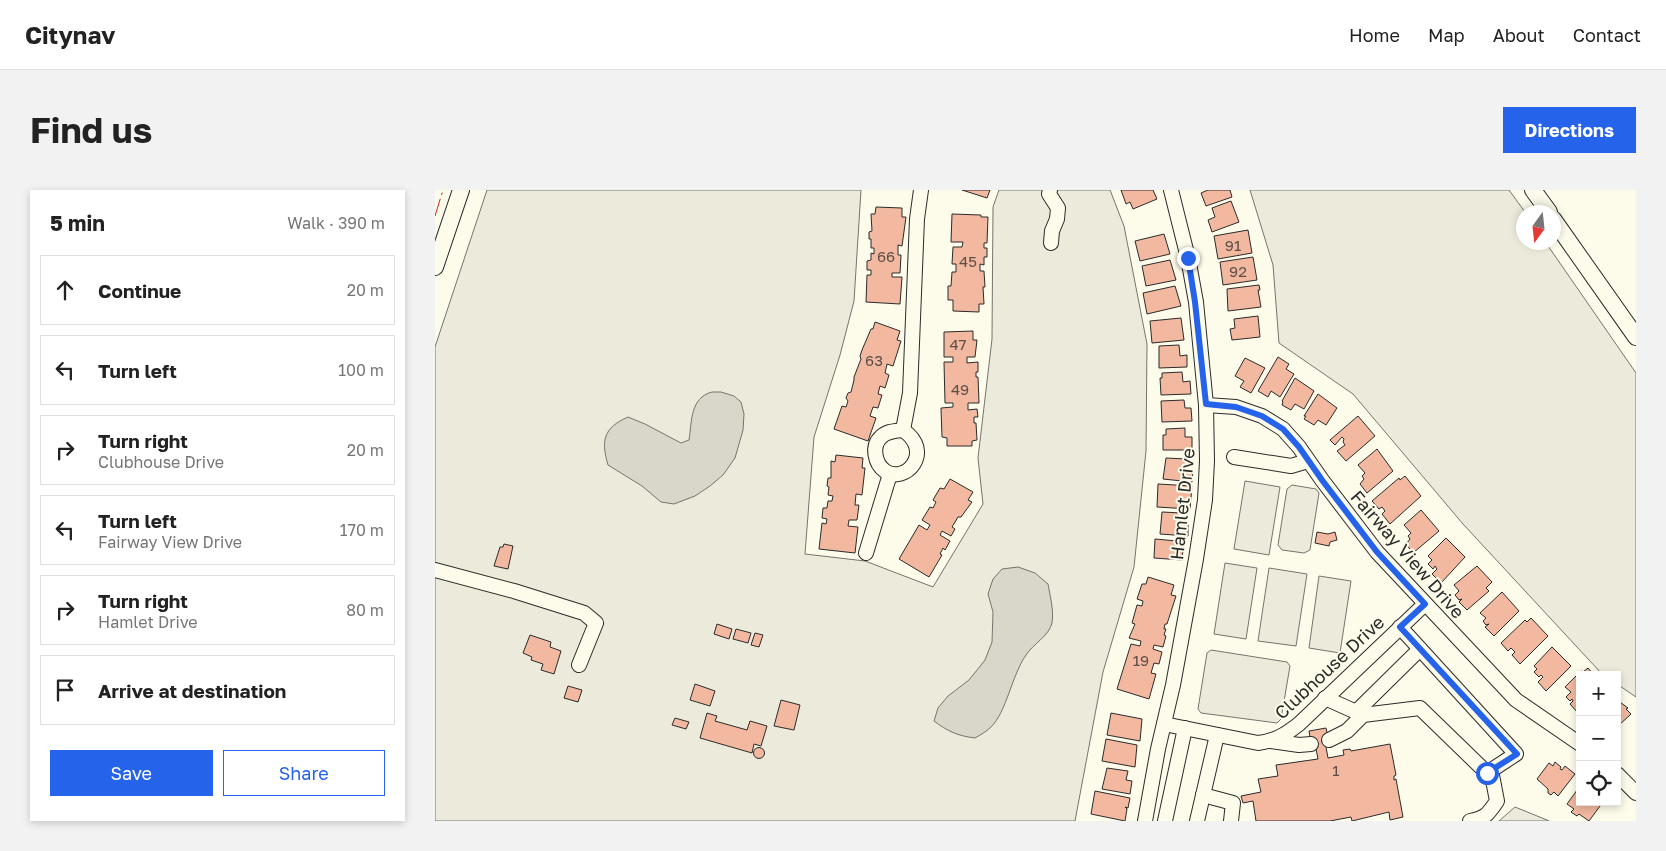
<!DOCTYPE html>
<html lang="en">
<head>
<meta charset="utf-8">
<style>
  :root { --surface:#fff; --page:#f2f2f2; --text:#222; --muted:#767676; --line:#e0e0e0; --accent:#2563eb }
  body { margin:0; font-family:"Golos Text",sans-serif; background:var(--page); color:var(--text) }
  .controls { position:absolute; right:15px; bottom:15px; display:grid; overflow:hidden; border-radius:0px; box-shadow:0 2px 8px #0003 }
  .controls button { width:45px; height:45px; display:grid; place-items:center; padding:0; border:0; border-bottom:1px solid var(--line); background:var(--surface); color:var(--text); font:25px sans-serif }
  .compass { position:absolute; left:1081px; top:15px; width:45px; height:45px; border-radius:50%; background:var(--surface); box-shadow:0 2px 8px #0003; rotate:195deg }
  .stop { position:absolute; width:15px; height:15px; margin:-11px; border:4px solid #2563eb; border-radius:50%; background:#fff }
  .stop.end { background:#2563eb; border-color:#fff; box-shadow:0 1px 5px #0008 }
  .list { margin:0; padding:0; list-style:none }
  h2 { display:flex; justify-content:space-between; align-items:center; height:65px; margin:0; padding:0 20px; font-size:21px }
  h2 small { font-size:16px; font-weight:400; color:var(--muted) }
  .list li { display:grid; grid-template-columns:32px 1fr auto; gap:15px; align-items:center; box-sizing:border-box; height:70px; margin:0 10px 10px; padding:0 10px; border:1px solid var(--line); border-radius:0px }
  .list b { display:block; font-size:19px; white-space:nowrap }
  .list p { margin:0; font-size:16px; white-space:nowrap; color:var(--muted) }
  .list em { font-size:16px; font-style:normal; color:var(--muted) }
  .actions { display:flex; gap:10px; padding:15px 20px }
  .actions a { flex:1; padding:11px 0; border:1px solid var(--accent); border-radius:0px; text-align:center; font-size:18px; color:var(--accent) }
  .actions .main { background:var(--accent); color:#fff }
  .icon { flex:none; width:28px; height:28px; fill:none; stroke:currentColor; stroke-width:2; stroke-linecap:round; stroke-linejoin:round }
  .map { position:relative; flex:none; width:1201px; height:631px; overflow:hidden; border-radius:0px }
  header { display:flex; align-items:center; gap:30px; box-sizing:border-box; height:70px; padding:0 25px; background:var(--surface); border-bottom:1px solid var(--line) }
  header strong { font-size:24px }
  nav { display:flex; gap:28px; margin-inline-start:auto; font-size:18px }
  .intro { display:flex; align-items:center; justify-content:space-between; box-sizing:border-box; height:120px; padding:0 30px }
  h1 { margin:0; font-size:35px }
  .button { padding:12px 22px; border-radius:0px; background:var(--accent); color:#fff; font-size:18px; font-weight:700 }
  main { display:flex; gap:30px; padding:0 30px }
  aside { flex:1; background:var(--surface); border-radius:0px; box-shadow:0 2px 8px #0003 }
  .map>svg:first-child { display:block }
  .green { fill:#ecebdb; stroke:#74746e }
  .water { fill:#d8d7c9; stroke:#74746e }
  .building { fill:#f2b8a0; stroke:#2b2b2b }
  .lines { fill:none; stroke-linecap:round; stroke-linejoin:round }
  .minor-casing { stroke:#2b2b2b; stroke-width:16 }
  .major-casing { stroke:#2b2b2b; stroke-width:18 }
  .minor { stroke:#fdfbea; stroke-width:14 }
  .major { stroke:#fdfbea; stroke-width:16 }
  .power { stroke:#c62828; stroke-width:1; stroke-dasharray:18 4 2.5 4; stroke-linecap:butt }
  .route { stroke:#2563eb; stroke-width:6 }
  .labels { text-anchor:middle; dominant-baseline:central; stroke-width:4; stroke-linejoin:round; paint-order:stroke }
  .number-label { font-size:15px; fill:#5d4e48 }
  .street-label { font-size:18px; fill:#2b2b2b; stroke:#fdfbea }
</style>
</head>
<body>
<header>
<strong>Citynav</strong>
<nav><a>Home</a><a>Map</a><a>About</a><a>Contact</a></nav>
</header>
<div class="intro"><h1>Find us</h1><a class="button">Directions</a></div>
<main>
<aside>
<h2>5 min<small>Walk · 390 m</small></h2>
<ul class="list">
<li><svg class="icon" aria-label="ahead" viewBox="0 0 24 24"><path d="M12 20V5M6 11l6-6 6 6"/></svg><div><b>Continue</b></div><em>20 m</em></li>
<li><svg class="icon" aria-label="left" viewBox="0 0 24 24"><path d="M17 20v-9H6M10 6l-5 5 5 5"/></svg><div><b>Turn left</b></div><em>100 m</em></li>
<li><svg class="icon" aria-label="right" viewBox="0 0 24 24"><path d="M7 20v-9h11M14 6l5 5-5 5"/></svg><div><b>Turn right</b><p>Clubhouse Drive</p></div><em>20 m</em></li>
<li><svg class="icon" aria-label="left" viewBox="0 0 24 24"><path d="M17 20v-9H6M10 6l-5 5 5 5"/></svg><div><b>Turn left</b><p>Fairway View Drive</p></div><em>170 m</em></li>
<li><svg class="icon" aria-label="right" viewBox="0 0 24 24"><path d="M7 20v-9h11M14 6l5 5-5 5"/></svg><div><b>Turn right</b><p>Hamlet Drive</p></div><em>80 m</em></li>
<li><svg class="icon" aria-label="arrive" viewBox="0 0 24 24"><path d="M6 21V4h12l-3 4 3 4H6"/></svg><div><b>Arrive at destination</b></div></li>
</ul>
<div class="actions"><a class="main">Save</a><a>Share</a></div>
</aside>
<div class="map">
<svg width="1201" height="631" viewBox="0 0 1201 631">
  <rect width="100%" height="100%" fill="#fdfbea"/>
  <g class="green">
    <polygon points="52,0 426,0 419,111 405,165 379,247 370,364 430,371 498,397 548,314 543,268 557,149 558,17 564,0 675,0 689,36 712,154 711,261 699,377 668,482 640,631 0,631 0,157"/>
    <polygon points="815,0 1074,0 1090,22 1088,22 1088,52 1111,53 1201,183 1201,507 1182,494 1182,485 1167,484 1028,334 918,204 844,153 838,75"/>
    <polygon points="810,291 845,297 834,365 799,359"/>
    <polygon points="857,295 881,299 884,303 875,360 869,363 847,360 843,355 852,299"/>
    <polygon points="790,373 822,378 811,449 779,444"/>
    <polygon points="834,378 872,384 861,456 823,451"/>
    <polygon points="884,386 916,391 905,463 874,458"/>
    <polygon points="776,460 852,472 855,476 846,529 842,533 766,523 763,519 772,463"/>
    <polygon points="1080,617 1112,630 1114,631 1064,631"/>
  </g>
  <g class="water">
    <path d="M277 202H286L299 206 306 212 309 224 308 240 300 268 288 285 275 296 260 306 239 314 226 312 207 296 173 275C166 251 168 238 193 227L210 234 246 253 254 250C257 231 255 208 277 202Z"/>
    <path d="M583 377 600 383 613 394C615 406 619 420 617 433 614 446 598 454 591 465 577 485 571 523 556 537 551 542 545 545 540 548 523 546 512 541 499 531L503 518 513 506 534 490 550 470 557 452 558 422 553 404 558 389 567 379Z"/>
  </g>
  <g class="building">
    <polygon points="527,0 555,0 552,8"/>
    <polygon points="686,0 718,0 722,9 698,19 695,12 691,14"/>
    <polygon points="773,0 795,0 797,7 771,16 766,3"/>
    <polygon points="796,11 804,32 777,42 773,30 780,27 777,18"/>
    <polygon points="441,17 467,18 467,27 471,27 467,56 463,55 463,65 466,65 465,83 457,83 457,87 467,87 465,114 431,112 432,85 436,85 436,80 432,80 432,71 436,70 436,63 439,64 439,58 436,58 436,49 434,49 434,42 437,41 436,24 440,24"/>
    <polygon points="517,24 546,25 546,27 553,27 552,53 549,53 549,58 552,58 552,67 549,67 549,75 545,74 545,81 549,81 550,97 548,97 549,114 544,114 544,122 518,121 518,110 513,110 513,96 516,96 517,82 521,82 521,74 517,74 518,57 527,57 528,52 516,52"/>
    <polygon points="813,40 817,63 783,69 779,46"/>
    <polygon points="729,44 735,64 705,71 700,51"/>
    <polygon points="818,67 822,90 788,95 785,72"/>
    <polygon points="735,70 741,90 711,96 707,76"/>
    <polygon points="824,95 825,100 823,100 826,117 793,121 792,99"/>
    <polygon points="740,96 746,116 712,124 708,103"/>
    <polygon points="823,126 825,147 797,150 795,139 800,138 799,129"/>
    <polygon points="746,128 749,150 717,153 715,131"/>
    <polygon points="440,132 465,141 462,150 466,151 458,176 452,174 450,183 454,185 450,198 445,196 443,204 447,205 443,218 438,217 435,226 441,228 433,251 399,239 407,216 411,217 413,211 411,208 413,203 416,202 419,190 419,187 426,169 425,166 427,160 436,139 438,139"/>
    <polygon points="538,141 538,150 542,150 540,167 532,167 532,173 543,172 543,182 541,182 541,187 543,187 544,213 533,213 533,220 542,219 543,227 539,227 539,233 541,233 542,250 537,251 537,256 512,256 512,248 507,247 506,218 518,217 518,213 510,213 509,172 518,172 518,167 509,167 509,142"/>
    <polygon points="744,155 745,166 752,165 752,177 724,178 724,156"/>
    <polygon points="843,167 854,174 851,179 859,184 845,207 836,201 833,207 823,201"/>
    <polygon points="810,168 830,178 816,203 805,197 809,191 800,186"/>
    <polygon points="747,182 748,192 755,191 756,204 726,205 725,188 727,188 727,183"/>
    <polygon points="860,188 879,201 869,219 860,214 856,220 847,215 848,212 847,211"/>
    <polygon points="883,204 902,218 891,235 883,230 879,235 869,229 871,226 869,226"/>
    <polygon points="749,210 750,218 756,218 757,231 727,232 726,211"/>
    <polygon points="923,226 940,246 911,271 902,261 910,255 908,252 909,249 907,247 900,255 895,250"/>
    <polygon points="750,238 750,247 757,247 757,260 728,260 728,245 731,245 731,239"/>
    <polygon points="942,259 958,281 932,303 925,294 929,289 927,286 930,283 923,275"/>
    <polygon points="401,265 428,268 427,278 430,278 427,305 421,304 420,315 424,315 422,330 414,330 413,336 423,337 420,363 384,359 387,333 391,334 392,329 387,328 388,318 392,318 393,311 397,311 398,306 393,305 394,297 392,296 393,288 396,288 396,271 400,272"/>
    <polygon points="731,268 752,269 751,279 758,280 757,292 728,289"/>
    <polygon points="970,286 986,306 955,334 947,324 950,321 947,317 944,319 937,311 964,288 965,290"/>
    <polygon points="515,289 538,302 533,310 537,312 526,327 523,327 517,337 520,339 516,346 507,341 505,345 515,351 510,360 508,358 505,364 507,365 494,387 464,369 484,335 492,340 495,335 487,330 495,317 498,318 501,312 498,310 505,298 509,299"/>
    <polygon points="723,294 757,296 755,319 722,317"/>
    <polygon points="986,320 1004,341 978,363 971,354 975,349 973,346 976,343 969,335"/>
    <polygon points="727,322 747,323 746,333 753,334 753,346 725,344"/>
    <polygon points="882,342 893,344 900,342 902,350 895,352 894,356 880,353"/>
    <polygon points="1011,348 1030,367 1006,393 997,384 1002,379 1000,376 998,379 993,374 997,370 993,366"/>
    <polygon points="720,349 742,351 741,359 748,360 747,370 719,368"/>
    <polygon points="69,354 78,356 73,379 59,376 65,357 68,357"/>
    <polygon points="1042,376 1057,392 1051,398 1054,401 1032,420 1024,412 1027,409 1024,410 1020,405 1024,401 1019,395"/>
    <polygon points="713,387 739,395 736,405 741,406 732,434 730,434 729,439 731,439 729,445 731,446 728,457 719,455 718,459 727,462 724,474 719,473 716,483 721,484 714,509 682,499 696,454 705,456 706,451 694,448 700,434 697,433 702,415 707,416 708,411 702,409 707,394 711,394"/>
    <polygon points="1067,402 1084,421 1059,446 1050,437 1054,434 1051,435 1048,431 1051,428 1045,423"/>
    <polygon points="1096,428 1113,446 1085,474 1077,465 1080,462 1076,458 1073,461 1066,453 1090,430 1092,432"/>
    <polygon points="282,434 297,439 294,449 279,444"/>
    <polygon points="301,439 316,443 313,453 298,449"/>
    <polygon points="320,443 328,445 324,457 316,455"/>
    <polygon points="95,445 116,452 115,457 126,461 119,484 106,480 108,474 96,470 97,467 88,463"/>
    <polygon points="1117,457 1136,476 1111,501 1103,492 1108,487 1106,485 1104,487 1099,482 1102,479 1099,476"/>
    <polygon points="1153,478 1159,485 1145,485 1145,521 1143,523 1135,514 1138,511 1137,509 1135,511 1131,507 1136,502 1130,497 1146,481 1148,482"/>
    <polygon points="260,494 280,501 275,516 255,510"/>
    <polygon points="133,496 147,500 143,512 129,508"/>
    <polygon points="346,510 365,515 359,540 339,536"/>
    <polygon points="1182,510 1193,518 1191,519 1196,524 1182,537"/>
    <polygon points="272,523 282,526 280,531 312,540 315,531 332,536 326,556 319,554 317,563 265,548"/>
    <polygon points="676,523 707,529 705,551 672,545"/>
    <polygon points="240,528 254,532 251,539 237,535"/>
    <polygon points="891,538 895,556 891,557 893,568 909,565 908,560 915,559 916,561 955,554 961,585 959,586 959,590 961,589 968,627 955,630 954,622 917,631 916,627 895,631 821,631 818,611 808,613 806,606 826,602 823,589 843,586 841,575 883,569 881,559 877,559 874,541"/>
    <polygon points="671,549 702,555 700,577 667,571"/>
    <circle cx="324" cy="563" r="5.5"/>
    <polygon points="1120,572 1126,577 1125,579 1127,580 1130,576 1140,584 1123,606 1119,602 1116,605 1113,603 1113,599 1102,589 1114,573 1118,576"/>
    <polygon points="672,578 693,581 691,590 697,591 695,604 667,599"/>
    <polygon points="1145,596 1145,612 1168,612 1154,631 1144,624 1142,626 1136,622 1139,619 1132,614"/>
    <polygon points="660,601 695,608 693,618 690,617 692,619 690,631 656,624"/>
  </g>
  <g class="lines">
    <g class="minor-casing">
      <g id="minor">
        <polyline points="615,0 614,4 623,18 622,29 617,41 616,53"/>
        <polyline points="771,215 801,217 827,226 848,239 864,257 887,290 942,362 1081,510 1145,554"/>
        <polyline points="468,240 475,203 482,29 486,0"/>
        <path d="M468 240C500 262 470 295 450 281 440 274 436 256 446 247 452 241 460 241 468 240Z"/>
        <polyline points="799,267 856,276 873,271"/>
        <polyline points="431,363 455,284"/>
        <polyline points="0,380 79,401 149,423 161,433 144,475"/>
        <polyline points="890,508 928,525 985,518 1052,583 1081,564 965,437"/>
        <polyline points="921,522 985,459"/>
        <path d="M729 534 823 553C840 551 850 545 864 534L990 414"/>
        <polyline points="894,550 912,541 928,525"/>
        <polyline points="836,551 864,555 876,554"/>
        <polyline points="1182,584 1201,603"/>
        <polyline points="768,605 798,613 796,631"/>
        <polyline points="710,631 723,559 738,495 761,369 770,310 772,271 771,215 761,112 753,68 736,0"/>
        <polyline points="730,631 750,538"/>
        <polyline points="762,631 782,545"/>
        <path d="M1035 631C1051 628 1053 624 1062 611L1056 580"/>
      </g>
    </g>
    <g class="major-casing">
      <g id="major">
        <polyline points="1098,0 1114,22"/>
        <polyline points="1118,29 1201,147"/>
        <polyline points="0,77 26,0"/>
      </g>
    </g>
    <use href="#minor" class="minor"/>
    <use href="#major" class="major"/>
    <polyline class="power" points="0,26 8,0"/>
  </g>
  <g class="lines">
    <polyline class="route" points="753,68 760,112 771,214 801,217 827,226 848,239 864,257 887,290 942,362 990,414 965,437 1082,564 1052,583"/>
  </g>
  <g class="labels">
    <g class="number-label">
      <text x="798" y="55">91</text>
      <text x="451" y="66">66</text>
      <text x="533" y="71">45</text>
      <text x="803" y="81">92</text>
      <text x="523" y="154">47</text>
      <text x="439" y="170">63</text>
      <text x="525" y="199">49</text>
      <text x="706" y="470">19</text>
      <text x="901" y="580">1</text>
    </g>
    <g class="street-label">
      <text transform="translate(747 314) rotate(-84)">Hamlet Drive</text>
      <text transform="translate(973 364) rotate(49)">Fairway View Drive</text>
      <text transform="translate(894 477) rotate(-43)">Clubhouse Drive</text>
    </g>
  </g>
</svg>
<div class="controls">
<button>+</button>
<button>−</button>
<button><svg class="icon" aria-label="locate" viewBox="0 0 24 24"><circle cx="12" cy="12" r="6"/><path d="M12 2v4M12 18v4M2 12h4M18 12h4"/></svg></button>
</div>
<svg class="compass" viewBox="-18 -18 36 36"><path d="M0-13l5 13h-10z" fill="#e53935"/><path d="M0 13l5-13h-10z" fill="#767676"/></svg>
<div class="stop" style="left:1052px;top:583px"></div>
<div class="stop end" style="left:753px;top:68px"></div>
</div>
</main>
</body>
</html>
